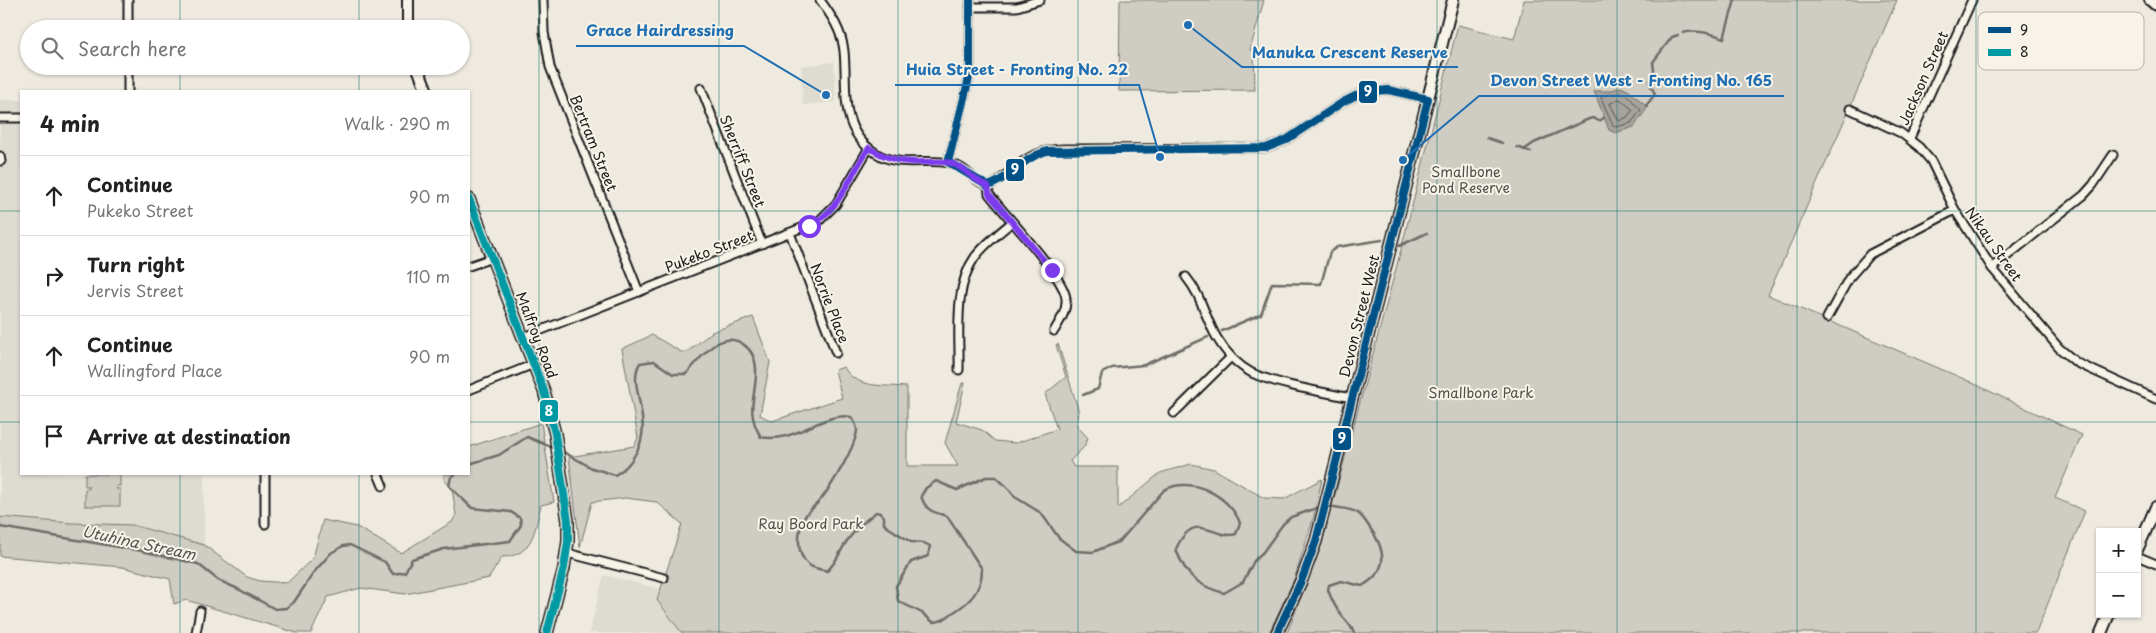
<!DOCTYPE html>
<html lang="en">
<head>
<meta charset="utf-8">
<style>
  :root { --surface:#fff; --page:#f2f2f2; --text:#222; --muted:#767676; --line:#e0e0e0 }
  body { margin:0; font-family:"Playpen Sans",sans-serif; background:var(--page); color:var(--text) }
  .controls { position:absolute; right:15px; bottom:15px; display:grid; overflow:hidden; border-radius:0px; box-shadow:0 1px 4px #0004 }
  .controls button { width:45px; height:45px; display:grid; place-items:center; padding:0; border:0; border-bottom:1px solid var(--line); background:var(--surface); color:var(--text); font:25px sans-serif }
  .stop { position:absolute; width:15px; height:15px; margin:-11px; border:4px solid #7c3aed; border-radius:50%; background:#fff }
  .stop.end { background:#7c3aed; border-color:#fff; box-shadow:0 1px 5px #0008 }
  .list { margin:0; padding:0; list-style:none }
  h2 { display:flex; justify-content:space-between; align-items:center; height:65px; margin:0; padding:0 20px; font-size:21px }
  h2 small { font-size:16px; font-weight:400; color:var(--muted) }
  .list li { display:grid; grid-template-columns:32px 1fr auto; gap:15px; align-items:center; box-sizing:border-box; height:80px; padding:0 20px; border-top:1px solid var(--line) }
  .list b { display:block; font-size:19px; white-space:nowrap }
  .list p { margin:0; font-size:16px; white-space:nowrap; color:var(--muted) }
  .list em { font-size:16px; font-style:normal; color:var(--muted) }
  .icon { flex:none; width:28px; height:28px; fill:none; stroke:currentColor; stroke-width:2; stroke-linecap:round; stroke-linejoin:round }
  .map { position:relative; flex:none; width:2156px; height:633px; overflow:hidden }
  .search { position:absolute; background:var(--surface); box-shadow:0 1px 4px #0004; left:20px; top:20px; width:450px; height:55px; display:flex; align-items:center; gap:12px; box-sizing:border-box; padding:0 18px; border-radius:28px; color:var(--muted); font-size:19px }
  .panel { position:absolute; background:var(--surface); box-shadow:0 1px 4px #0004; left:20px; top:90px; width:450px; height:385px; border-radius:0px }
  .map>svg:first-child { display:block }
  .built { fill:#dedbd1 }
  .green { fill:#cfccc3; stroke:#767470 }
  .water { fill:#a6a39d; stroke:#6f6d69 }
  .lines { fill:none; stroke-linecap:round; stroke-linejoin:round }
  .shore { stroke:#535250; stroke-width:1 }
  .stream { stroke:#6f6d69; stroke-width:2.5 }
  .street-casing { stroke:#1c1c1c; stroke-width:11 }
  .secondary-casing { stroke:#1c1c1c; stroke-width:14 }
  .street { stroke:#f7f3e8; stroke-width:7 }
  .secondary { stroke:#f7f3e8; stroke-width:10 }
  .bus-1-casing { stroke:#f7f3e8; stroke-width:11 }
  .bus-2-casing { stroke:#f7f3e8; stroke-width:11 }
  .bus-1 { stroke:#005186; stroke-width:8 }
  .bus-2 { stroke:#0099a4; stroke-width:8 }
  .route { stroke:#7c3aed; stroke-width:6 }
  .grid { fill:none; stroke:#0f766e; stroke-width:1; stroke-opacity:0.55 }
  .labels { text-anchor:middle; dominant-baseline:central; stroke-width:4; stroke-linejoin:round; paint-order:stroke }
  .street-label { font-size:14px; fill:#1c1c1c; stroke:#f7f3e8 }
  .park-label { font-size:14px; fill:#52514e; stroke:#f7f3e8 }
  .water-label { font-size:15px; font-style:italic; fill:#535250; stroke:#f7f3e8 }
  .key { fill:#f7f3e8; stroke:#b5b2ab; stroke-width:1 }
  .key-label { font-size:14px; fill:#1c1c1c }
  .leader { fill:none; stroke:#1f6fb2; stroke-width:2 }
  .callout-dot { fill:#1f6fb2; stroke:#f7f3e8; stroke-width:2 }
  .callout-label { font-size:15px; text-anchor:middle; font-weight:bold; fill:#1f6fb2; stroke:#f7f3e8; stroke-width:4; stroke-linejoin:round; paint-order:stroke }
  .line-badge { stroke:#f7f3e8; stroke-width:2 }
  .badge-label { font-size:14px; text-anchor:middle; font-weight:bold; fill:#fff }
</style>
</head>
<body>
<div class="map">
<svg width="2156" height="633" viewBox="0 0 2156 633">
  <rect width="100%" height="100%" fill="#eeeae0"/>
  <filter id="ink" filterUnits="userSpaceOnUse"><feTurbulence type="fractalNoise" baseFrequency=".02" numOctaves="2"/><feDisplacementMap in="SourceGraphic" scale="10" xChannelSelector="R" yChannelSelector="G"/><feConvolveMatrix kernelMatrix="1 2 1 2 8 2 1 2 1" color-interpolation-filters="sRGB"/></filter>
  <g filter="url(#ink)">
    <g class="built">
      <polygon points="834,62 836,102 803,105 801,66"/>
      <polygon points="0,100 21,100 21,474 204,474 204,545 132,525 71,523 0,517"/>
      <polygon points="604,575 660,589 657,600 682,633 589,633"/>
    </g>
    <g class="green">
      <polygon points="1120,0 1264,0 1250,50 1254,50 1255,90 1119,91"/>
      <polygon points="1524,0 1897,0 1768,295 1964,379 2082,435 2055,498 2085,511 2036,633 1287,633 1322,543 1398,261 1458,25 1514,39"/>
      <path d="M753 317 770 362 760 415 772 421 842 398 835 370 844 367C855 389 885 385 907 387V466H958L945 443 962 383H965L956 422 982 430 995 441 1016 443 1057 429 1045 394 1066 377 1056 345 1058 344 1079 412 1077 426 1088 438 1084 447 1070 461 1074 467H1118V508L1160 473 1191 464 1214 469 1264 498 1284 499 1322 479 1314 516 1295 577 1269 633H682L657 600 682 524 657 502 625 498 592 502 580 547 569 457 634 446 638 438 622 349 652 335 681 352H687L712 332Z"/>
      <path d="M541 423 554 502 541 505C535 529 533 557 502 557L489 578 405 594 361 588 328 597 311 633H297L186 600 174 604 170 579 122 567 0 556V517L71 523 132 525 204 545 247 577 260 581 287 583 313 558 323 520 357 527 401 553 452 522 456 515 452 488 444 480V474H469V447Z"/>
      <polygon points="85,474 120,474 120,486 116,486 116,489 120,489 120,506 85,506 85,489 89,489 89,486 85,486"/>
    </g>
    <polygon class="water" points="1621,87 1629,91 1648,107 1634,127 1615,133 1609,130 1594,91 1609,91"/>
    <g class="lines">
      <g class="shore">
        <polygon points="1621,93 1627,95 1641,110 1631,123 1616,127 1613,125 1601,98 1603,96"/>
        <polygon points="1620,99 1633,110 1627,117 1619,121 1610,104"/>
      </g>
      <g class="stream">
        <path d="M1683 33C1697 29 1711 33 1724 38L1735 0"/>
        <polyline points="1646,106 1655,94 1649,82 1654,71 1653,62 1672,37 1678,35"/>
        <polyline points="1487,138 1502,143"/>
        <polyline points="1517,147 1531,152"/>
        <polyline points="1524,150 1534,143 1589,119 1593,118 1599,121 1604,118"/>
        <polyline points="1399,246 1427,233"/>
        <polyline points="1222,331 1261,314 1272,283 1321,284 1330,252 1337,247 1382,240"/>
        <polyline points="1083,395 1098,389 1102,373 1112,368 1144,365 1208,337"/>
        <path d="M560 450 592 468 615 475C625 469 630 464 636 453 655 420 626 385 640 363L654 361 673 374H686C695 365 705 350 716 344 736 332 755 348 756 369 757 397 744 409 761 437 796 444 823 411 851 417 854 421 857 425 857 430 856 446 832 485 822 498 817 504 811 509 806 515 797 529 795 554 809 565 814 569 821 569 827 571 839 560 840 549 850 537 857 528 867 519 876 512L881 513 884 517V524L886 526 911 542 924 543 930 546 928 556 911 562 896 586 898 601 922 613 933 622C943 622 946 617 954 612 970 602 982 590 982 569L947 516C932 512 926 511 921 496L926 488 936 481 957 490 986 477H996L1007 487 1015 497 1041 513 1059 538 1076 551 1093 552 1120 541 1164 490C1191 475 1230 496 1240 523L1236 534C1214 541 1195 507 1176 549 1185 575 1198 586 1224 593L1243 582 1254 561 1263 552 1283 524 1291 517 1320 507"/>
        <polyline points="469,464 499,455 527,437 554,448"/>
        <path d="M1328 506C1338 508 1350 508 1358 513 1364 518 1366 522 1370 528 1386 550 1389 571 1362 586L1341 581 1329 585 1328 590C1331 598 1336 609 1342 616 1347 622 1351 625 1354 633"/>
        <polyline points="0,527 142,551 198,564 218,580 238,589 275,609 286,608 294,602 315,571 331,553 343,546 350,545 385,562 393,574 405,572 412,559 444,549 510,541 521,525 520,518 511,512 472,508 449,486 451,477 456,474"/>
      </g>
      <g class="street-casing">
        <g id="street">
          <polyline points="543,0 544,32 550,67 639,292"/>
          <path d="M820 0C831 15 842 31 844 51 848 91 837 133 881 156 904 167 926 158 949 163 965 166 973 181 988 186"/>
          <polyline points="970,7 1017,7 1040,0"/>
          <polyline points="128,29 128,0"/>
          <polyline points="701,88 762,244"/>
          <polyline points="128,91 128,66"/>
          <polyline points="1850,109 1901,133 1919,147 1931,161 1955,210 1992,268 2059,348 2077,363 2156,399"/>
          <polyline points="0,118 21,118"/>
          <polyline points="1910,138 1972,0"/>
          <polyline points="0,156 1,161"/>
          <polyline points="948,162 970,74 970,0"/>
          <path d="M988 186C996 184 1001 179 1008 173 1026 158 1039 149 1064 149L1266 148 1286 140 1343 102 1363 92 1388 90 1428 99"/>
          <path d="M988 186 989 194C1005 215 1065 277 1066 299 1067 311 1060 321 1054 331"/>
          <polyline points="790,233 836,353"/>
          <polyline points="469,266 492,258"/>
          <polyline points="1992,268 2084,195 2093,185 2113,155"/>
          <path d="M1186 277C1202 296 1205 318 1217 338 1226 353 1237 365 1252 373 1278 385 1323 392 1352 398"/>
          <polyline points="1827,318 1849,278 1870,254 1955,210"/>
          <polyline points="524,337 819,221 836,204 869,148"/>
          <path d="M959 370C960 334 953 288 975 257 985 244 999 233 1011 223"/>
          <polyline points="469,390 534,364"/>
          <polyline points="1174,413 1231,357"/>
          <polyline points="378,474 383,486"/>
          <polyline points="265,524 265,474"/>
          <polyline points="567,553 664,578"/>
          <polyline points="2137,556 2156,564"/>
          <polyline points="196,633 200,611"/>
        </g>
      </g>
      <g class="secondary-casing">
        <g id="secondary">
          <polyline points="2150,0 2156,5"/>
          <polyline points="408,29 408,0"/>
          <polyline points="417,66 427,91"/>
          <polyline points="469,199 544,391 555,434 568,521 568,541 564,568 547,633"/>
          <polyline points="2137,550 2156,507"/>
          <polyline points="1277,633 1302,579 1316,541 1453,0"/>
          <polyline points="2101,633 2109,614"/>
        </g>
      </g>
      <use href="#street" class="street"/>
      <use href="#secondary" class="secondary"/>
      <g class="bus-1-casing">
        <path id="bus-1" d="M970 0V74L948 162 988 186C1010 179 1022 158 1047 151L1266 148 1286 140 1343 102 1363 92 1388 90 1428 99 1316 541 1302 579 1277 633"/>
      </g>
      <g class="bus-2-casing">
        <polyline id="bus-2" points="469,199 544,391 555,434 568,521 568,541 564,568 547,633"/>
      </g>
      <use href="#bus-1" class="bus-1"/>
      <use href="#bus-2" class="bus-2"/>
    </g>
  </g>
  <g class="lines" filter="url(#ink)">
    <path class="route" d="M809 226C841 210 849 176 869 148 887 159 902 163 924 162 933 162 943 161 951 163 966 168 973 181 988 186L989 194 1052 270"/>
  </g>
  <path class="grid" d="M180 0V29M359 0V29M539 0V633M719 0V633M898 0V633M1078 0V633M1258 0V633M1437 0V633M1617 0V633M1797 0V633M1976 0V633M180 66V91M359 66V91M0 211H21M469 211H2156M0 422H21M469 422H2156M180 474V633M359 474V633"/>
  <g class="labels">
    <g class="street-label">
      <text transform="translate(1923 78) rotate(-66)">Jackson Street</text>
      <text transform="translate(594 143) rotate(68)">Bertram Street</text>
      <text transform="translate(743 161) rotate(68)">Sherriff Street</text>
      <text transform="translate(1994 244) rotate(55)">Nikau Street</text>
      <text transform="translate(709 251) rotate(-21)">Pukeko Street</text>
      <text transform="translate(830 303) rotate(69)">Norrie Place</text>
      <text transform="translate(1359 316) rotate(-76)">Devon Street West</text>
      <text transform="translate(537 335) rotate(69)">Malfroy Road</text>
    </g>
    <g class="park-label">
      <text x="1466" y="171">Smallbone<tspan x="1466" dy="16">Pond Reserve</tspan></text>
      <text x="1481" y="392">Smallbone Park</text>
      <text x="811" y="523">Ray Boord Park</text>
    </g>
    <g class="water-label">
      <text transform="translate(139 542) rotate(12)">Utuhina Stream</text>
    </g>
  </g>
  <rect x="1978" y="12" width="166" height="58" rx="8" class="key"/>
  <rect x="1988" y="27" width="23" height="6" fill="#005186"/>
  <rect x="1988" y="49" width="23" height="7" fill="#0099a4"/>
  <g class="key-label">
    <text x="2020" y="35">9</text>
    <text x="2020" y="57">8</text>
  </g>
  <path class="leader" d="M826 95L744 46H576M1188 25L1242 67H1458M1160 157L1139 85H895M1403 160L1479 96H1784"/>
  <g class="callout-dot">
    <circle cx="826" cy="95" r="5"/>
    <circle cx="1188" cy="25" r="5"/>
    <circle cx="1160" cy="157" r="5"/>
    <circle cx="1403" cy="160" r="5"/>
  </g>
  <g class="callout-label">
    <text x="660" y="36">Grace Hairdressing</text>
    <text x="1350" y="58">Manuka Crescent Reserve</text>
    <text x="1017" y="75">Huia Street - Fronting No. 22</text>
    <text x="1631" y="86">Devon Street West - Fronting No. 165</text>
  </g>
  <g class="line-badge">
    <rect x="1358" y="80" width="20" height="24" rx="5" fill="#005186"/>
    <rect x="1005" y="158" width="20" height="24" rx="5" fill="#005186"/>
    <rect x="539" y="399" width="20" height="24" rx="5" fill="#0099a4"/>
    <rect x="1332" y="427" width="20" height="24" rx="5" fill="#005186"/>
  </g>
  <g class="badge-label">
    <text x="1368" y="96">9</text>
    <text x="1015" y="174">9</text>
    <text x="549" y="416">8</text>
    <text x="1342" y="443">9</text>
  </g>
</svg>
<div class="controls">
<button>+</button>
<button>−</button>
</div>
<div class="stop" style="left:809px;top:226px"></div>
<div class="stop end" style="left:1052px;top:270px"></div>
<div class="search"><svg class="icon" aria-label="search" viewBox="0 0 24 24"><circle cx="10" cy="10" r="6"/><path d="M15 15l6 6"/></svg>Search here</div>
<section class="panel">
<h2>4 min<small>Walk · 290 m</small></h2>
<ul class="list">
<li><svg class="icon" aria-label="ahead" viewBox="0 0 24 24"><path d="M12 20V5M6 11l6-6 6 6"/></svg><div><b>Continue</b><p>Pukeko Street</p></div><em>90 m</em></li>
<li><svg class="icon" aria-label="right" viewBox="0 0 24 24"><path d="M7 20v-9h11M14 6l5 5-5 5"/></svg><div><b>Turn right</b><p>Jervis Street</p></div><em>110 m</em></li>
<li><svg class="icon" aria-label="ahead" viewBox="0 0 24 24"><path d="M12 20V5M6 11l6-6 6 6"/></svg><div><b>Continue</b><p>Wallingford Place</p></div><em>90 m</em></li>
<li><svg class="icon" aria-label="arrive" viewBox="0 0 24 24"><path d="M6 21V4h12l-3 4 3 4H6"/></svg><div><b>Arrive at destination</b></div></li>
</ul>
</section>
</div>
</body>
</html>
